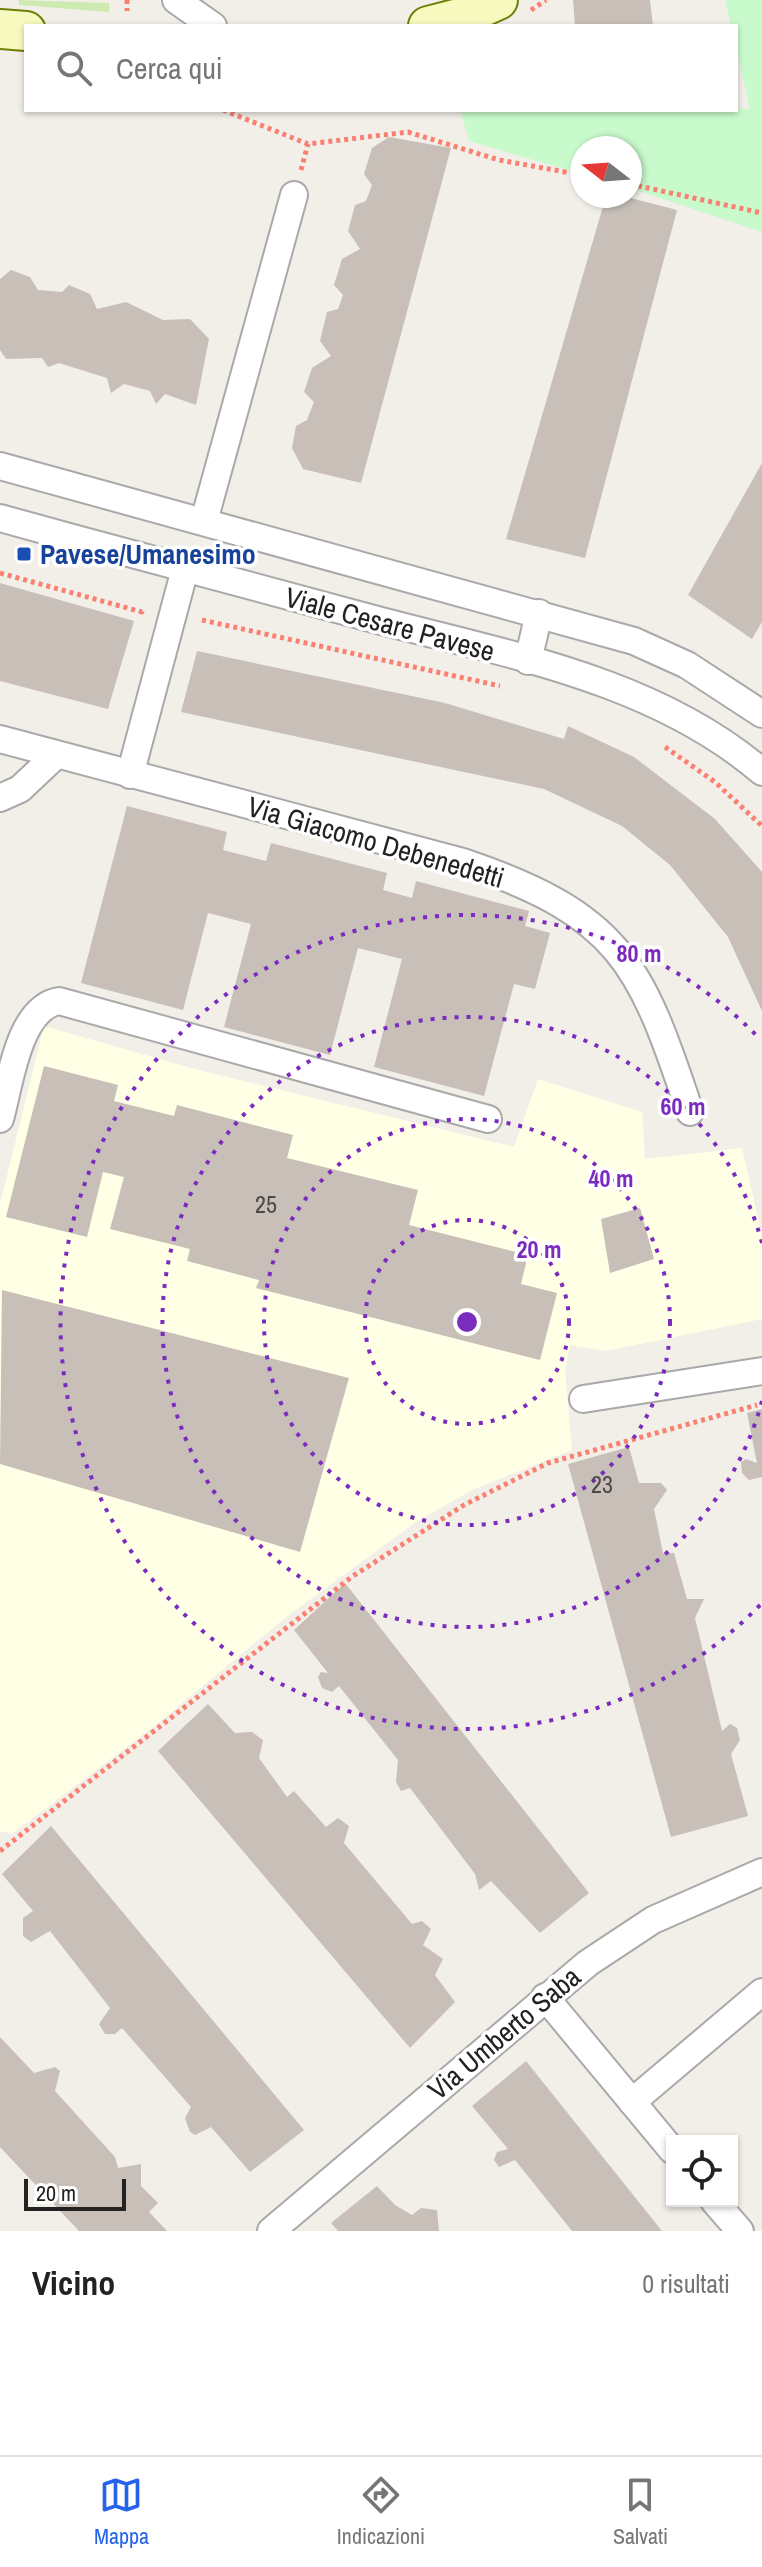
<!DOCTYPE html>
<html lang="it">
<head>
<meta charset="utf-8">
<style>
  :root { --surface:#fff; --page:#f2f2f2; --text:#222; --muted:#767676; --line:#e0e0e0; --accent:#2563eb }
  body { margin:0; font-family:"Archivo Narrow",sans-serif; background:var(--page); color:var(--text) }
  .controls { position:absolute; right:24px; bottom:24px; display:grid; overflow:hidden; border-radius:0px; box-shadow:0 2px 6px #0004 }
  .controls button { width:72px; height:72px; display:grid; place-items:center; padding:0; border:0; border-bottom:2px solid var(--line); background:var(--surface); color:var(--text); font:40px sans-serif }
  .compass { position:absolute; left:570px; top:136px; width:72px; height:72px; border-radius:50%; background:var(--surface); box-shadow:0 2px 6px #0004; rotate:287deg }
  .scale { position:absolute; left:24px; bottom:20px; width:102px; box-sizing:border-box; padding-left:8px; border:4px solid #222; border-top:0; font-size:22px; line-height:28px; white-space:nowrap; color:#222; -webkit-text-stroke:6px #fff; paint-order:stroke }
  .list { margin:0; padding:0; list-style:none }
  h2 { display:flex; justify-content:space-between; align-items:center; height:104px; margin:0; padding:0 32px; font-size:34px }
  h2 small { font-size:26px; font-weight:400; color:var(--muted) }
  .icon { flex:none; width:44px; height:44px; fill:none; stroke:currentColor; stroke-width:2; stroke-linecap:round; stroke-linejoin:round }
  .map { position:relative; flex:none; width:762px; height:2231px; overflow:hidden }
  .search { position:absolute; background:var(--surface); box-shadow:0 2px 6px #0004; left:24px; right:24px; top:24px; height:88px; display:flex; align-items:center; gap:20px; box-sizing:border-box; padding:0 28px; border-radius:0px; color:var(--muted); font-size:30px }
  .sheet { height:224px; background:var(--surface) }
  nav { display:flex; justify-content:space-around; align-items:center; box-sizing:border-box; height:112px; border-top:2px solid var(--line); background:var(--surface); font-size:22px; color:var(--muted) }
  nav a { display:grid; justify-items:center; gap:4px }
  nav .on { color:var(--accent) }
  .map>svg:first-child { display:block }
  .education { fill:#ffffe5 }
  .grass { fill:#cdebb0 }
  .park { fill:#c8facc }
  .building { fill:#c7bfb8 }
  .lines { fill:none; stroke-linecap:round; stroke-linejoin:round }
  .minor-casing { stroke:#a9a9a9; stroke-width:30 }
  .secondary-casing { stroke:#707d05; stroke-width:42 }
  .path { stroke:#fa8072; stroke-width:5; stroke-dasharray:4 4; stroke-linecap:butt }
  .minor { stroke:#fff; stroke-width:26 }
  .secondary { stroke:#f7fabf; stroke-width:38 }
  .ring { fill:none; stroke:#7b2cbf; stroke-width:4; stroke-dasharray:4 8 }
  .transit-dot { fill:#1a4fb4; stroke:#fff; stroke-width:3 }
  .labels { text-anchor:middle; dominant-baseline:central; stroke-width:7; stroke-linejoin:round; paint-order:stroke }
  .number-label { font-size:24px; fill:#4b4948 }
  .transit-label { font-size:28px; font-weight:bold; fill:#164399; stroke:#fff; text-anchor:start }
  .street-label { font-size:28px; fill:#222; stroke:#fff }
  .centre { fill:#7b2cbf; stroke:#fff; stroke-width:4 }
  .ring-label { font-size:24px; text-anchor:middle; font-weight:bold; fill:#7b2cbf; stroke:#fff; stroke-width:7; stroke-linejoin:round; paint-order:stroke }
</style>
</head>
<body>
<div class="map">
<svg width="762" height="2231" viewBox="0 0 762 2231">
  <rect width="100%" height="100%" fill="#f2efe9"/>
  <polygon class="education" points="44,1026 191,1068 514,1147 538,1079 642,1112 645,1159 742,1148 762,1236 762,1319 606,1351 570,1345 565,1371 572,1450 472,1490 416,1522 285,1618 157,1724 12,1834 0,1831 0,1204"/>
  <polygon class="grass" points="19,0 109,3 109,12 19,5"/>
  <polygon class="park" points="725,0 762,0 762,232 630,188 630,148 582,148 582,174 469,141 460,110 750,109 736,47 736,26 731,26"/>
  <g class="building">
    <polygon points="573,0 650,0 653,26 575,26"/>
    <polygon points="389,137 451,148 361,483 303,469 292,448 296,426 307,420 314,402 304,392 312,368 331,356 320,341 327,312 338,309 343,295 334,285 342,259 360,249 348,231 355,205 366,201 372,185 364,174 372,148"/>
    <polygon points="606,196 623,196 677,210 585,558 506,539"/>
    <polygon points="11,270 30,277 38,290 62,292 69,285 90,294 97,309 126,302 163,320 190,319 209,339 196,405 165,394 156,404 150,391 124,384 111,393 107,378 59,363 48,367 42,358 6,359 0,350 0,279"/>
    <polygon points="762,463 762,622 752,639 688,595"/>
    <polygon points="0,583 134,621 108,709 0,681"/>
    <polygon points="197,651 445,703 564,739 568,726 634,757 715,819 762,872 762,1011 728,937 670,865 622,826 544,789 181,712"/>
    <polygon points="127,806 227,832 223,850 266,861 271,843 387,873 383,890 412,898 416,881 529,911 525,926 550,933 535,989 514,984 484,1096 374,1067 402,959 358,948 330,1055 224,1027 251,924 208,913 183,1010 81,983"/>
    <polygon points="44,1066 118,1085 114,1101 174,1116 177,1105 293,1135 287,1158 418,1190 409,1225 528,1255 521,1284 557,1293 540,1360 256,1288 259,1280 187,1261 190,1249 110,1229 124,1177 103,1172 87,1237 6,1217"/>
    <polygon points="640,1208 654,1259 610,1273 601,1219"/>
    <polygon points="2,1290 349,1378 300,1552 0,1464"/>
    <polygon points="762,1409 762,1477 749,1480 742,1473 741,1462 746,1459 757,1463 747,1413"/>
    <polygon points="629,1447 639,1483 661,1483 667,1490 654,1509 663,1553 674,1553 687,1599 704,1599 695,1618 722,1731 730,1724 737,1728 740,1740 731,1754 748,1816 671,1837 568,1464"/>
    <polygon points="345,1583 589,1893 540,1933 491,1881 479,1890 475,1874 410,1788 401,1791 396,1782 398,1760 339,1686 332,1692 322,1688 318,1677 321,1672 328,1673 294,1630"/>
    <polygon points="208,1704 235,1733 252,1732 263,1740 259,1758 287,1797 294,1791 326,1827 338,1818 349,1826 344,1843 412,1924 422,1921 431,1929 423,1945 443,1959 435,1975 455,2002 410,2048 158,1751"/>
    <polygon points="51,1826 304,2130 250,2172 211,2127 195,2135 190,2132 185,2118 191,2107 122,2028 115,2034 105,2034 99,2024 110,2008 50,1931 31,1942 23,1936 23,1918 33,1911 2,1874"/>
    <polygon points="0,2037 34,2073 55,2067 60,2071 55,2091 115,2157 118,2168 141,2164 141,2186 158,2203 149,2212 167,2231 79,2231 0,2147"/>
    <polygon points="526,2061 662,2231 572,2231 515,2160 499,2167 494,2160 497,2152 508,2149 472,2106"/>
    <polygon points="377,2186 395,2205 412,2215 421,2208 437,2210 439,2231 338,2231 331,2223"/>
  </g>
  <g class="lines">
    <g class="minor-casing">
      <g id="minor">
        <polyline points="176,0 213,26"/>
        <polyline points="0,466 634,641 687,665 762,714"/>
        <path d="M0 518C123 552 246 585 370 618 504 654 654 679 762 772"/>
        <polyline points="204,521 294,195"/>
        <polyline points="528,661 539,613"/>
        <path d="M0 739 463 862C619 915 640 961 690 1112"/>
        <polyline points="130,775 185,569"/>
        <polyline points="0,798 20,789 56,755"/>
        <path d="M0 1119C10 1084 18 1008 59 1001L488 1119"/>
        <polyline points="583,1399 762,1371"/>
        <polyline points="545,1997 672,2150"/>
        <polyline points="632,2102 762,1992"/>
        <polyline points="714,2201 740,2231"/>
        <polyline points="271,2231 588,1963 653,1920 762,1872"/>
      </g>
    </g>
    <g class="secondary-casing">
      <g id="secondary">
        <polyline points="428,26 459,18 498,0"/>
        <polyline points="0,29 26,31"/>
      </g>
    </g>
    <g class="path">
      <polyline points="127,0 127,11"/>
      <polyline points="531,10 546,0"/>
      <polyline points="223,110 308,144 408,132 499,160 582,175"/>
      <polyline points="301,170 308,144"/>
      <polyline points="630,184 762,213"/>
      <polyline points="0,573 142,612 143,609"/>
      <polyline points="202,620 500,686"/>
      <polyline points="665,747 715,782 762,826"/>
      <polyline points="0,1851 353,1576 464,1505 548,1463 757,1405"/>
    </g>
    <use href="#minor" class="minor"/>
    <use href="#secondary" class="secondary"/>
  </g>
  <g class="ring">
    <circle cx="467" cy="1322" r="102"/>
    <circle cx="467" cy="1322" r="203"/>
    <path d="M762 1401A305 305 0 1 1 762 1243"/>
    <path d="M760 1605A407 407 0 1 1 760 1039"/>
  </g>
  <rect class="transit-dot" x="16" y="546" width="16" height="16" rx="4"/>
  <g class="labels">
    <g class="number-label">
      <text x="266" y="1204">25</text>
      <text x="602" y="1484">23</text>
    </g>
    <g class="transit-label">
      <text x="40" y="554">Pavese/Umanesimo</text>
    </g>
    <g class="street-label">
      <text transform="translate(390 624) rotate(15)">Viale Cesare Pavese</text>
      <text transform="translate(376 842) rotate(16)">Via Giacomo Debenedetti</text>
      <text transform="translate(504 2033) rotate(-40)">Via Umberto Saba</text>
    </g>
  </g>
  <circle cx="467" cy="1322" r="12" class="centre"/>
  <g class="ring-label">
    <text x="639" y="962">80 m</text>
    <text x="683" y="1115">60 m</text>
    <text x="611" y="1187">40 m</text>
    <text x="539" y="1258">20 m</text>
  </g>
</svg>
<div class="controls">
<button><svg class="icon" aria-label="locate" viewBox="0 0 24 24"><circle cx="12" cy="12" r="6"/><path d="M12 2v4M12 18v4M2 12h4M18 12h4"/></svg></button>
</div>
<svg class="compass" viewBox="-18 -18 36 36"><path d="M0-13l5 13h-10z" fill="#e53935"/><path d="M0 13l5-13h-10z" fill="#767676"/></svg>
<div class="scale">20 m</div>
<div class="search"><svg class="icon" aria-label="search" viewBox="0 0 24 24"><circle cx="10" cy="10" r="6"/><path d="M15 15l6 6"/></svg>Cerca qui</div>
</div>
<section class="sheet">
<h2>Vicino<small>0 risultati</small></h2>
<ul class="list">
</ul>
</section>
<nav>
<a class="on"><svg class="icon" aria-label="map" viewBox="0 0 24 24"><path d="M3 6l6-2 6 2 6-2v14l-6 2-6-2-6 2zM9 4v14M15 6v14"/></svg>Mappa</a>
<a><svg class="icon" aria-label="directions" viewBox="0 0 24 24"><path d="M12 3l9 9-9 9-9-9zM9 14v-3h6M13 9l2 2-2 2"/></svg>Indicazioni</a>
<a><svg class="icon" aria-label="saved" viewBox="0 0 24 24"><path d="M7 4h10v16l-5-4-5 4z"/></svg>Salvati</a>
</nav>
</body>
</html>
